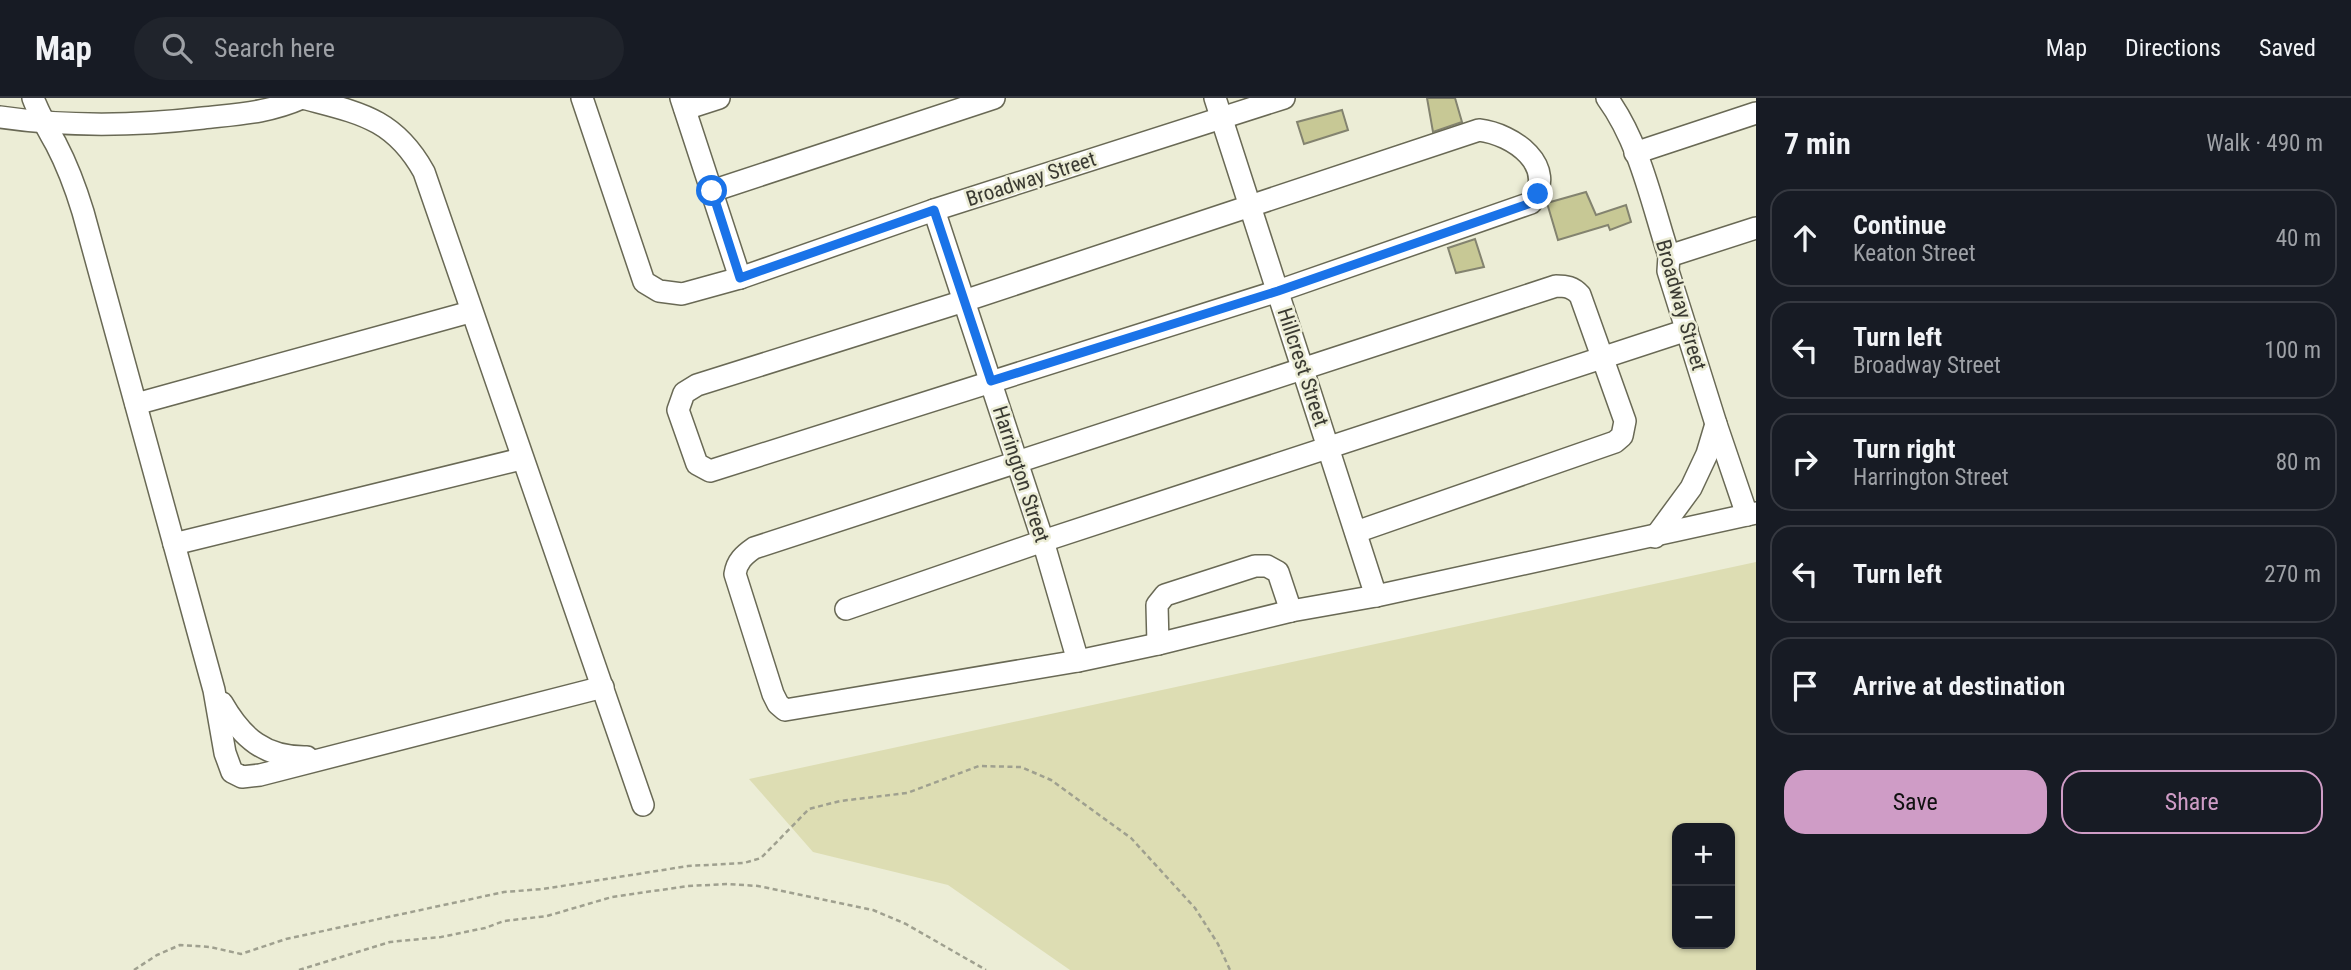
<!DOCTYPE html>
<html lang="en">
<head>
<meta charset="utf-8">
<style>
  :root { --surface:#171b24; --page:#20242c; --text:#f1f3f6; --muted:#9ea1a6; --line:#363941; --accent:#cf9cc6 }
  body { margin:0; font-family:"Roboto Condensed",sans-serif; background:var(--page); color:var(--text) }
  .controls { position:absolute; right:21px; bottom:21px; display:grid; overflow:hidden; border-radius:14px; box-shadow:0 2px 5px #0004 }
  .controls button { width:63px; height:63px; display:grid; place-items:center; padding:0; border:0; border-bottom:2px solid var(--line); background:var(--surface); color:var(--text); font:35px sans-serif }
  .stop { position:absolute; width:21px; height:21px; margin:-16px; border:5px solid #1a73e8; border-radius:50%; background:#fff }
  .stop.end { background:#1a73e8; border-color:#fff; box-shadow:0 2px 7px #0008 }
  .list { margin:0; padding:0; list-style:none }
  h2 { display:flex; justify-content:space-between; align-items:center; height:91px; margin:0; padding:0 28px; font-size:30px }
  h2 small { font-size:23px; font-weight:400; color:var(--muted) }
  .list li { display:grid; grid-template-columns:46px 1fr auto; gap:21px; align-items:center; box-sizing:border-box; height:98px; margin:0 14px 14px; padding:0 14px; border:2px solid var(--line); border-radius:21px }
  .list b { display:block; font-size:26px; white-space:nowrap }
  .list p { margin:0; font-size:23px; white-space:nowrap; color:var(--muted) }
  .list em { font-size:23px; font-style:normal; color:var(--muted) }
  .actions { display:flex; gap:14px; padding:21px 28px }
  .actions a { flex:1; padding:16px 0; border:2px solid var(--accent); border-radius:21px; text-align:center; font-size:24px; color:var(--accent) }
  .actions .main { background:var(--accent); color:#111 }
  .icon { flex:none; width:38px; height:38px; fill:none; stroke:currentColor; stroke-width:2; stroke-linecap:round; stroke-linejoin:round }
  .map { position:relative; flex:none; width:1756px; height:872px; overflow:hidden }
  header { display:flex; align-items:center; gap:42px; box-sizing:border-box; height:98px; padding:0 35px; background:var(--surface); border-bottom:2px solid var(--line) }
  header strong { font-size:33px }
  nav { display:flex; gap:38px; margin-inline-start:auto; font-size:24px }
  .search { width:490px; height:63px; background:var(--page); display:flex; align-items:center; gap:18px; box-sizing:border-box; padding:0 24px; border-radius:38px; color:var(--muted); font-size:26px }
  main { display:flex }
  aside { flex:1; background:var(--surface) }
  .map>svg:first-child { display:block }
  .green { fill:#ddddb3; fill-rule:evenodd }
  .building { fill:#c7c895; stroke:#83836f; stroke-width:2 }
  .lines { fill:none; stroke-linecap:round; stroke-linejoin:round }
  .minor-casing { stroke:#696955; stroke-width:24 }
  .path { stroke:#9fa08f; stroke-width:2.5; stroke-dasharray:5 3.5; stroke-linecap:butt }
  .minor { stroke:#fff; stroke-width:21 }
  .route { stroke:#1a73e8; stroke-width:9 }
  .labels { text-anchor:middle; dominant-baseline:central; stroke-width:5; stroke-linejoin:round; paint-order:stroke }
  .street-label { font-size:21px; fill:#3a3a32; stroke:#ecedd6 }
</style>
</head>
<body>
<header>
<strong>Map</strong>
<div class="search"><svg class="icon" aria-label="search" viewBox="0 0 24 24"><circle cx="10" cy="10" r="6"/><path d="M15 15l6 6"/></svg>Search here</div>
<nav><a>Map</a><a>Directions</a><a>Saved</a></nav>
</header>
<main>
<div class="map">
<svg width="1756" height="872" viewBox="0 0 1756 872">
  <rect width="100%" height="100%" fill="#ecedd6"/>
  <path class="green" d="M1756 464V872H1070L948 787 813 754 749 681ZM1730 730V846H1677V730Z"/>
  <g class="building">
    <polygon points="1427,0 1455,0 1462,24 1433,34"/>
    <polygon points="1342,12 1348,32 1304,46 1297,24"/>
    <polygon points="1586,94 1596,117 1626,107 1631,124 1610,132 1608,127 1558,142 1547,105"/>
    <polygon points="1475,141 1484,169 1456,175 1448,150"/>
  </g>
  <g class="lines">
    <g class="minor-casing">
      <g id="minor">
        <path d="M33 0C39 16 47 30 56 46 67 67 76 91 83 114L214 592 225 655 232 674 242 679 260 677 603 589"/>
        <path d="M303 0C359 15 394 20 424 74L643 707"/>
        <polyline points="582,0 644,184 659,193 682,196 740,180 934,112 1284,0"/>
        <polyline points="681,0 740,180"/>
        <polyline points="1215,0 1376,498"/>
        <path d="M1607 0C1640 45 1652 106 1669 158L1668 173 1716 326 1747 417"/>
        <polyline points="685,11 719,0"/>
        <path d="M0 19C68 29 135 28 203 20 239 16 268 15 302 0"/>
        <path d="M1479 32C1513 36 1559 68 1531 105L1278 193 710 373 697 366 678 312 684 295 697 287 964 203Z"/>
        <polyline points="1635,55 1756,15"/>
        <polyline points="712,93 994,0"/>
        <polyline points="934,112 1043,443 1078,563"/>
        <polyline points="1669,158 1756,130"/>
        <polyline points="136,306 470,214"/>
        <path d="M1356 434 1615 344 1622 338 1625 323 1580 197C1573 189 1566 188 1556 188L754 450C744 457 737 463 735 476L773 596 778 606 785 612 1078 563 1158 546 1291 513 1376 498 1756 415"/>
        <polyline points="1655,439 1691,390 1707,356 1716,326"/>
        <polyline points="174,446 521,361"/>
        <polyline points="846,511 1043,443 1687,232"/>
        <polyline points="1158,546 1157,507 1165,497 1255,468 1267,468 1278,474 1291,513"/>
        <path d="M222 605C242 640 265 660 307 659"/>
      </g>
    </g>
    <g class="path">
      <polyline points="134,872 157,857 180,847 210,849 241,856 286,841 504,794 543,791 688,768 744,765 761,760 809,711 840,703 907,695 979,668 1021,669 1051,682 1131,740 1195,810 1218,846 1230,872"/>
      <polyline points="299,872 390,844 441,839 485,830 504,823 547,818 612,799 688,788 728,786 758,788 873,812 906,826 986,872"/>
    </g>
    <use href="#minor" class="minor"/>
  </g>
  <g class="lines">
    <polyline class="route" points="712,93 740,180 934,112 991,283 1278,193 1531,105 1538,96"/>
  </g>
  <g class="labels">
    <g class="street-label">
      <text transform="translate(1031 81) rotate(-18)">Broadway Street</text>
      <text transform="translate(1681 207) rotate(74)">Broadway Street</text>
      <text transform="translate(1303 269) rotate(72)">Hillcrest Street</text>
      <text transform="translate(1021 376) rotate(72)">Harrington Street</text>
    </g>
  </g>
</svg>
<div class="controls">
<button>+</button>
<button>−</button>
</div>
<div class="stop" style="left:712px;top:93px"></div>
<div class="stop end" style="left:1538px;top:96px"></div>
</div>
<aside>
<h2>7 min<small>Walk · 490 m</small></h2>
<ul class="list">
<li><svg class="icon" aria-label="ahead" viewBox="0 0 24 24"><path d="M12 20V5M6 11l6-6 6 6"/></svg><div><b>Continue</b><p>Keaton Street</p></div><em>40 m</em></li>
<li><svg class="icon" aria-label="left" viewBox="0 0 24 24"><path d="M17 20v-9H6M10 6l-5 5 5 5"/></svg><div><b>Turn left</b><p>Broadway Street</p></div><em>100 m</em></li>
<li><svg class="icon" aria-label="right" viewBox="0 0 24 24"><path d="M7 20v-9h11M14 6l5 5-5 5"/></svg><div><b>Turn right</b><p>Harrington Street</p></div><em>80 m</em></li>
<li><svg class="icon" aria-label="left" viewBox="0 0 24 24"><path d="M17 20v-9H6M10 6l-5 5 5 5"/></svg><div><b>Turn left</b></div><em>270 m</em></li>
<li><svg class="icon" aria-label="arrive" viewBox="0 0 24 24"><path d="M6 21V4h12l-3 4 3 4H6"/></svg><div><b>Arrive at destination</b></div></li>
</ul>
<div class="actions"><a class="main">Save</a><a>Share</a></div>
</aside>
</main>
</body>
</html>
